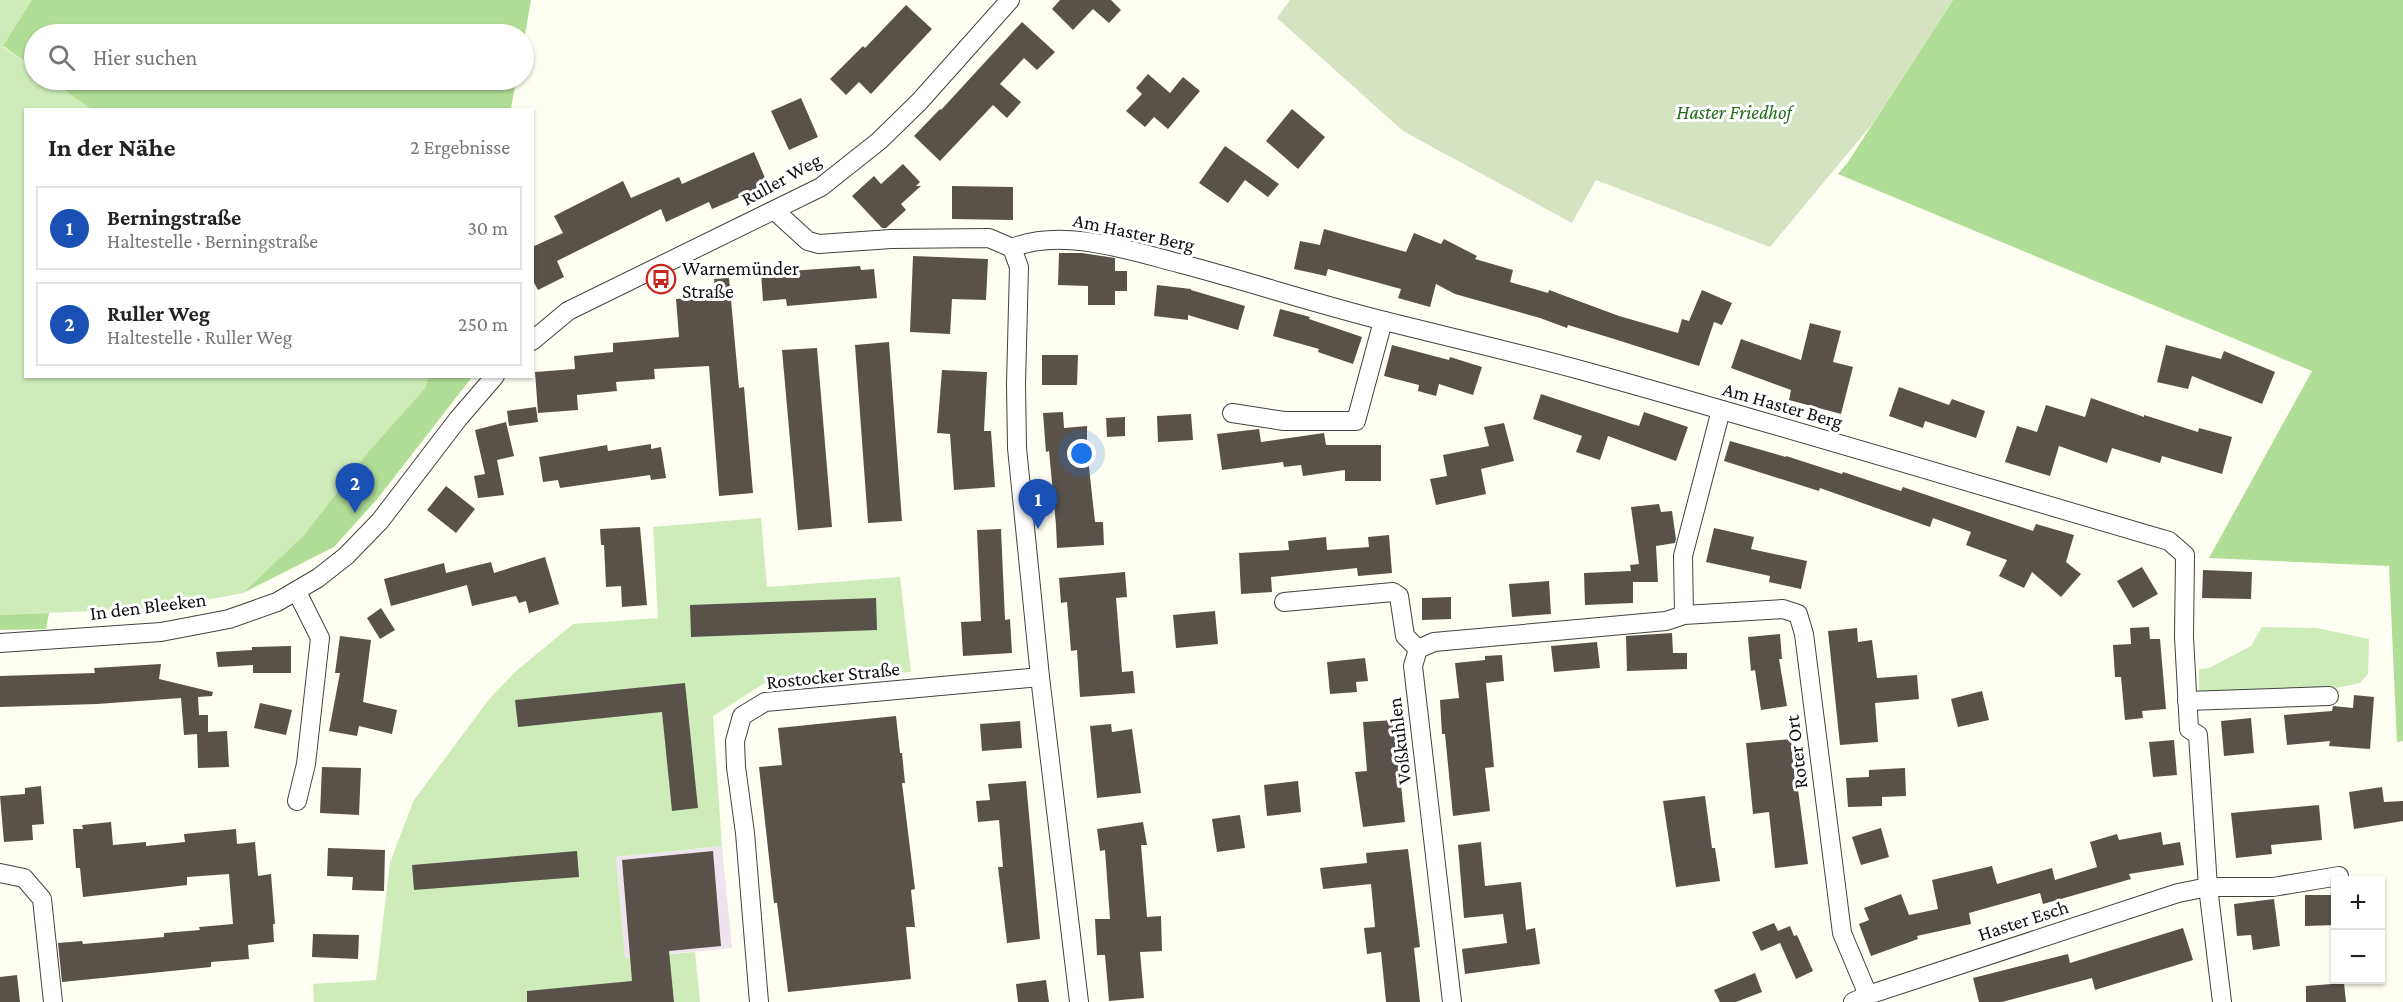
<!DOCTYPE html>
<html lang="de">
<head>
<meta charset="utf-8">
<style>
  :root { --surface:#fff; --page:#f2f2f2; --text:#222; --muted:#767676; --line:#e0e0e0; --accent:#c8271f }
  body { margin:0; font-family:"Crimson Pro",serif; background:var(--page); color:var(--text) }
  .controls { position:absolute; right:18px; bottom:18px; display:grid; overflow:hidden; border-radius:0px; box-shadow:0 2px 4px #0004 }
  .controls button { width:54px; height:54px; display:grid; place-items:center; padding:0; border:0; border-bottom:2px solid var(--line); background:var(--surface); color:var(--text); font:30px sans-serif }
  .you { position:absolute; left:1082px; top:454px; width:21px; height:21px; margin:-15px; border:4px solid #fff; border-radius:50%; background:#1a73e8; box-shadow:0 0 0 9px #1a73e833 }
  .badge { display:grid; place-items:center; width:39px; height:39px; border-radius:50%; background:var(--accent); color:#fff; font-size:20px; font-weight:700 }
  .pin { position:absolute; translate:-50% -50px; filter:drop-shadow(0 2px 3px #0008) }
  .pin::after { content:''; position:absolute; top:32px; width:21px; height:18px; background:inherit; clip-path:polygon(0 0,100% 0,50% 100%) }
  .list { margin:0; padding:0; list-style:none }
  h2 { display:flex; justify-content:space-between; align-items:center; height:78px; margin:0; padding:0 24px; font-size:26px }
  h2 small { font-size:20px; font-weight:400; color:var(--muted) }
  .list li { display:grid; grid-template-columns:39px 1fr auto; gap:18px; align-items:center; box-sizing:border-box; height:84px; margin:0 12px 12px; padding:0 12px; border:2px solid var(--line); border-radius:0px }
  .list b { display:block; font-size:22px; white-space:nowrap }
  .list p { margin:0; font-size:20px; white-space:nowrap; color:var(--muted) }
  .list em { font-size:20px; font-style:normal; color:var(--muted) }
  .icon { flex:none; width:33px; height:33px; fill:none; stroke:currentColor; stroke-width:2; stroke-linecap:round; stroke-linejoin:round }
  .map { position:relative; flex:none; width:2403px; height:1002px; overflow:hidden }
  .search { position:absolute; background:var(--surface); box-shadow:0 2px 4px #0004; left:24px; top:24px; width:510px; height:66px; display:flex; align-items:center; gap:15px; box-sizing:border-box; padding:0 21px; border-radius:33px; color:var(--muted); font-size:22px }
  .panel { position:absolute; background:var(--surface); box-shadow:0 2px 4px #0004; left:24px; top:108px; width:510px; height:270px; border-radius:0px }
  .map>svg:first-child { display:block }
  .industrial { fill:#eee4ee }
  .green { fill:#ceecb9 }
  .forest { fill:#b0de97 }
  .cemetery { fill:#d5e3c0 }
  .building { fill:#59524b }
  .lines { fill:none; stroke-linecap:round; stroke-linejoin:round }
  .street-casing { stroke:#424242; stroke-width:20 }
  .street { stroke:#fff; stroke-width:18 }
  .labels { text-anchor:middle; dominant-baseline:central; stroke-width:6; stroke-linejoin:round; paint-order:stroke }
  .park-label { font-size:20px; font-style:italic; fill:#246c1b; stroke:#fff }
  .street-label { font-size:20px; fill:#0f0f0f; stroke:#fff }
  .poi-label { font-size:20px; fill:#0f0f0f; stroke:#fff; text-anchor:start }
</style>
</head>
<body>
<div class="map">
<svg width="2403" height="1002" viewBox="0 0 2403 1002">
  <rect width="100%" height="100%" fill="#fffef2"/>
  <polygon class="industrial" points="722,846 732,948 625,958 616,857"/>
  <g class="green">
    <polygon points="0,0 32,0 3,47 34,68 34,80 50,80 93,109 26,110 26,376 428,377 425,388 369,451 304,535 243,593 164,608 0,615"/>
    <polygon points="761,518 767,587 900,577 911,672 763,684 713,716 722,846 616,857 625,958 695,952 700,1002 314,1002 313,984 376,980 390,862 414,800 490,698 515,672 573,624 658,618 653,527"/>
    <polygon points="2262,627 2317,628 2369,639 2368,674 2360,683 2327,690 2199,693 2199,669 2209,668 2251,646"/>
  </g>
  <g class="forest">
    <polygon points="32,0 531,0 524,40 524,34 34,34 34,68 3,46"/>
    <polygon points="1953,0 2403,0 2403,741 2397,742 2389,566 2209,558 2312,371 1838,174 1848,162"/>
    <polygon points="50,80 516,80 511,109 93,110"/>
    <polygon points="428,377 472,377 378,498 334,547 243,593 304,535 369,451 425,388"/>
    <polygon points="49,613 46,629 0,630 0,615"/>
  </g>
  <polygon class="cemetery" points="1290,0 1953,0 1873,123 1770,247 1596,180 1572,223 1403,131 1277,18"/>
  <g class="building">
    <polygon points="1060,0 1111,0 1121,10 1109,23 1093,9 1073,30 1052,9"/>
    <polygon points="906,5 932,29 871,94 859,82 846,95 830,79 863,46 865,48"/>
    <polygon points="1022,22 1055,52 1037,70 1024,58 1000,84 1021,102 1007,118 993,105 940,161 914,136 940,109 941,110"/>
    <polygon points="1148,74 1170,93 1183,77 1200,91 1168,129 1154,117 1145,127 1126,111 1142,94 1136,88"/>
    <polygon points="801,98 818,137 789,150 771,111"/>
    <polygon points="1292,109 1325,137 1298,169 1266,141"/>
    <polygon points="1225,146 1279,184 1268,197 1245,180 1228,203 1199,183"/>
    <polygon points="754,152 768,185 712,209 709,202 666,222 661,209 557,261 564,277 538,290 532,279 532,247 563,233 554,216 623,181 631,198 679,177 682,184"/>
    <polygon points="903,164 920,182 916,186 921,186 901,204 906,210 886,228 882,228 852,196 874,176 881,184"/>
    <polygon points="952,186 1013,187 1013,220 952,219"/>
    <polygon points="1324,229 1406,252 1414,233 1441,244 1444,239 1477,256 1475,259 1513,270 1510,282 1548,293 1549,290 1619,316 1678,333 1682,319 1689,321 1702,290 1732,303 1722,325 1714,322 1699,366 1611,338 1568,325 1567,328 1540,318 1455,294 1436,284 1430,307 1398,298 1401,289 1328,269 1326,276 1294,269 1300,241 1320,245"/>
    <polygon points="1059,253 1082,253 1115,258 1115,271 1127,271 1127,291 1115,291 1115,305 1088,305 1088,286 1058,285"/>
    <polygon points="913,256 988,259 986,300 952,299 950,334 910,332"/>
    <polygon points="860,266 861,270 874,269 877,298 787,306 786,299 763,301 761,273"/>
    <polygon points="729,278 739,388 744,387 753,493 719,496 709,366 654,369 655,379 616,382 617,391 577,395 578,410 538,413 535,372 575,369 574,356 613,352 613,343 679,337 676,299 716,295 714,279"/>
    <polygon points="1157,285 1191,289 1191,290 1245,306 1238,330 1188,315 1188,320 1154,316"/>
    <polygon points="1280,309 1310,317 1309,319 1362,337 1353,364 1318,352 1319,349 1273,336"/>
    <polygon points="1810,323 1841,331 1833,362 1853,367 1841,414 1789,400 1791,390 1731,368 1741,339 1801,360"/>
    <polygon points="889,342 902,521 868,523 855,345"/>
    <polygon points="1392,345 1449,360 1450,357 1482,367 1473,395 1439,384 1436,396 1418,391 1419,385 1384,376"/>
    <polygon points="2166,345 2221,359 2224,351 2275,372 2262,404 2192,376 2188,389 2157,382"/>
    <polygon points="817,348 832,527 798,530 782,350"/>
    <polygon points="1042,355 1078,355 1077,385 1042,385"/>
    <polygon points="942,370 987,372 984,431 991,431 995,487 954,490 950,434 937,433"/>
    <polygon points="1899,387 1949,405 1952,399 1985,411 1976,438 1925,421 1923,428 1889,416"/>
    <polygon points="1541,394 1632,424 1639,426 1644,412 1688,427 1676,461 1608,436 1600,460 1576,452 1582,436 1533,419"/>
    <polygon points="2091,398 2144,417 2144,415 2198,432 2199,428 2232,437 2222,474 2162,456 2160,463 2112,448 2107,463 2059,446 2050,476 2005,462 2017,426 2037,432 2046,405 2085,417"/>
    <polygon points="536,407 538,422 509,426 507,411"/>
    <polygon points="1063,412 1064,428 1087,426 1087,449 1095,522 1103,522 1104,545 1057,548 1056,525 1049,451 1046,452 1043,413"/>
    <polygon points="1191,414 1193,440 1158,442 1157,416"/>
    <polygon points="1125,417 1125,436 1107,437 1106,418"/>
    <polygon points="506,422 514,456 497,460 504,495 478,498 474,476 485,474 475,430"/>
    <polygon points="1504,423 1514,461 1481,469 1486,494 1436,505 1430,479 1447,476 1443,455 1489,446 1484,427"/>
    <polygon points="1259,429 1261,442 1324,433 1326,445 1381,445 1381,481 1345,481 1345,470 1303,476 1301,465 1284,467 1283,462 1222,470 1217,434"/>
    <polygon points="1730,441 1786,457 1786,456 1842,474 1843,472 1901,491 1903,487 2033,531 2036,524 2074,535 2066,562 2081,574 2061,597 2032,572 2024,588 1999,576 2007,560 1966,545 1971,532 1933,518 1930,527 1820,488 1819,491 1724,461"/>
    <polygon points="651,444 651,449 661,447 666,478 651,480 650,475 560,488 558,480 543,482 539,457 607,445 608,451"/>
    <polygon points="446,486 475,509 456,533 427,510"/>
    <polygon points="1659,504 1661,512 1672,511 1676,539 1675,543 1656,546 1658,582 1633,582 1633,603 1585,605 1584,573 1631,571 1630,565 1639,564 1631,507"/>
    <polygon points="640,527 647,605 622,607 621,586 606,587 604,545 601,545 600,529"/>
    <polygon points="1714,528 1754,537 1751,549 1807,561 1801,589 1769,582 1770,576 1706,562"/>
    <polygon points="1001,529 1005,620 1010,619 1012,653 963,656 961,622 981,621 977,530"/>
    <polygon points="1389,535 1392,573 1358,576 1357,568 1271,577 1272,592 1241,594 1239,553 1289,550 1288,541 1326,537 1327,550 1369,547 1368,537"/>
    <polygon points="545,557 559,604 529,613 526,601 519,603 516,596 472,606 467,585 391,606 384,579 444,563 446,573 491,562 494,573"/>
    <polygon points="2142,567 2158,594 2133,608 2117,581"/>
    <polygon points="2203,570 2252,572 2251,599 2202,598"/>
    <polygon points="1125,572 1127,597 1116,598 1122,672 1133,671 1135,693 1080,697 1077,650 1071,651 1067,602 1061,603 1059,578"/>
    <polygon points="1549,581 1551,614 1512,617 1509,584"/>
    <polygon points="1451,597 1451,619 1422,620 1422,598"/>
    <polygon points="876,598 877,630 691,637 690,605"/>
    <polygon points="381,608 395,630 380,639 367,618"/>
    <polygon points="1215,611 1218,644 1176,648 1173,615"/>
    <polygon points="2149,627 2150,639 2160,639 2166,709 2142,711 2143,718 2125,720 2121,677 2115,677 2113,645 2131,644 2130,628"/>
    <polygon points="1857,628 1858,642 1872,640 1877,678 1917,675 1919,699 1875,703 1878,742 1840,745 1828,631"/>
    <polygon points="1672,633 1673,653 1687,653 1687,669 1627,671 1626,636"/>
    <polygon points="1780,634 1782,659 1779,659 1787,706 1761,710 1755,670 1751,671 1748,637"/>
    <polygon points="340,636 371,640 363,702 397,710 392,734 359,726 357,736 329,731 340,673 335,673"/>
    <polygon points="1597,642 1600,668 1554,672 1551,646"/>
    <polygon points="291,646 291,673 253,673 253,665 218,667 216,652 252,650 252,647"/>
    <polygon points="1502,655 1504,681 1486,683 1494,767 1485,768 1490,811 1453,816 1445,734 1442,734 1440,700 1459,698 1455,663 1485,660 1485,656"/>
    <polygon points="1365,658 1368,681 1356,682 1357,692 1330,694 1327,662"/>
    <polygon points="161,664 159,679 213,692 212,696 198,697 199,715 208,715 208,732 227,731 229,767 198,768 197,734 184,735 181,698 97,704 0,707 0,676 95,673 94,668"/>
    <polygon points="685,683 698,808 672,811 662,712 518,727 515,700"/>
    <polygon points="1982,691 1989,720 1958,727 1951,699"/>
    <polygon points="2354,695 2374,697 2370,749 2329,746 2330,741 2287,745 2284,715 2332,711 2333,706 2353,708"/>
    <polygon points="260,703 292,710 286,735 254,728"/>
    <polygon points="896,716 900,753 902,753 905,783 902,783 915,889 911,890 915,927 906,927 911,979 788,992 777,903 774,903 759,767 782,765 778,728"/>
    <polygon points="2251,718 2254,753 2224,756 2221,721"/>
    <polygon points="1394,720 1405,822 1363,827 1355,772 1367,771 1363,722"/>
    <polygon points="1020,721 1022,748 982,751 980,724"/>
    <polygon points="1111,724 1112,732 1132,729 1141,793 1097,798 1090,726"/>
    <polygon points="1791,739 1795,782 1797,782 1808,864 1775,868 1769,812 1753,814 1746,743"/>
    <polygon points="2174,740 2177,775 2153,777 2149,742"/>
    <polygon points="322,767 361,768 359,815 320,813"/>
    <polygon points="1905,768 1906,796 1882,797 1882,806 1848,807 1846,778 1869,777 1869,770"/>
    <polygon points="1026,781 1040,939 1007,943 998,867 1003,867 999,820 978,822 976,801 990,800 988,784"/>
    <polygon points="1298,781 1301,812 1267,816 1264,785"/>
    <polygon points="41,786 44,824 32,825 33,840 4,842 0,796 25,794 25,788"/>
    <polygon points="2382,787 2384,802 2403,801 2403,821 2354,829 2349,792"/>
    <polygon points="1705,796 1712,848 1715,848 1720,881 1676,887 1663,801"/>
    <polygon points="2319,805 2322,840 2271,845 2272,854 2236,858 2231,813"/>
    <polygon points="1240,815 1245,848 1217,852 1212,819"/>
    <polygon points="111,822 113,845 146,842 146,846 185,842 184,834 236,829 237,844 255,842 258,876 271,874 275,924 273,924 274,942 248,945 249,959 211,962 211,967 62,982 58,943 82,941 83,944 164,937 164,933 200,930 199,927 233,924 229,874 187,877 187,885 83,897 80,868 76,868 73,829 83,829 82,825"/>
    <polygon points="1143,822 1147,845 1141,845 1147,917 1161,916 1162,951 1140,952 1144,998 1109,1001 1105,955 1097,955 1095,919 1110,919 1105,850 1100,851 1097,829"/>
    <polygon points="1881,828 1889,857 1861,865 1852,837"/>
    <polygon points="2161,832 2163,845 2180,842 2184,865 2129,874 2131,879 2043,904 2040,893 1969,913 1971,924 1917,936 1918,939 1871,956 1859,924 1869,920 1864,908 1901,894 1909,915 1938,909 1932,880 1992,866 1997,884 2052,868 2055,880 2097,867 2090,842 2117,834 2119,840"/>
    <polygon points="1481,842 1485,886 1521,882 1526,930 1535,928 1540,964 1465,974 1462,949 1507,943 1503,914 1464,918 1458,845"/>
    <polygon points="328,848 385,850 384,891 352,890 353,877 327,876"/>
    <polygon points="1408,849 1420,947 1414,948 1420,1002 1386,1002 1381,952 1367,954 1364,928 1375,927 1371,884 1323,889 1320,868 1367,863 1366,853"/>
    <polygon points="577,851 579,877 414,890 412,865"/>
    <polygon points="713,851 721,946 669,951 674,1002 527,1002 527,991 632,981 622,860"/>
    <polygon points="2305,895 2336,895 2336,925 2305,926"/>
    <polygon points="2274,899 2280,946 2253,950 2251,935 2237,936 2234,904"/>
    <polygon points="1774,923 1778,931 1790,926 1794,936 1797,935 1813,971 1796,979 1780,943 1761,951 1752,932"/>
    <polygon points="2183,928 2193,960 2095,990 2092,978 2002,1002 1979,1002 1973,978 2068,954 2070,963"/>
    <polygon points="313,934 359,935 358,959 312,957"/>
    <polygon points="1755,973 1762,992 1736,1002 1720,1002 1714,990"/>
    <polygon points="17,975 20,1002 0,1002 0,977"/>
    <polygon points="1046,980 1049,1002 1018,1002 1016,984"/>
    <polygon points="2344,983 2346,1002 2306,1002 2306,986"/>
  </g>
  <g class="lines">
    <g class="street-casing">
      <g id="street">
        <path d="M775 211 808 241 819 244 891 239 989 238 1012 248C1063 227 1131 251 1182 264 1250 282 1317 304 1385 321 1452 338 1518 353 1584 371 1780 425 1974 484 2169 541L2185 555 2184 637 2189 729 2198 735 2208 887 2222 1002"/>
        <polyline points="1012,248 1019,267 1016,384 1017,448 1040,677 1079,1002"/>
        <polyline points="532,341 568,311 821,187 879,141 919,102 1010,0"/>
        <polyline points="1232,413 1284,421 1356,421 1383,321"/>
        <polyline points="297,592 320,638 306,764 297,801"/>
        <polyline points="1284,602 1393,592 1399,596 1405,636 1418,649 1413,666 1452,1002"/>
        <polyline points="1684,615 1683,556 1721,410"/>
        <polyline points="0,643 161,632 229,619 277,602 318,578 346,556 380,521 458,419 495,376"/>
        <polyline points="1418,649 1434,642 1666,621 1684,615 1783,609 1798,614 1804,634 1842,933 1868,995"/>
        <polyline points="2187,701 2329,696"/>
        <polyline points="0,873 24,878 42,899 53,1002"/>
        <polyline points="759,1002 745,833 736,767 735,741 742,716 765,702 1040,677"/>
        <polyline points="1853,1002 1868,995 2178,893 2208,887 2273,887 2339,876"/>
      </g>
    </g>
    <use href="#street" class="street"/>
  </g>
  <defs>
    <g id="bus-ring" transform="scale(1.5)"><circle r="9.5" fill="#fff" stroke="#c8271f" stroke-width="1.5"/><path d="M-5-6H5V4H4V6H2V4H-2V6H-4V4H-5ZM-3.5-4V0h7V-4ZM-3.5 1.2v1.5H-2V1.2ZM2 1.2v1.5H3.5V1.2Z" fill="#c8271f"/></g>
  </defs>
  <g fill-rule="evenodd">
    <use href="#bus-ring" x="661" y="279"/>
  </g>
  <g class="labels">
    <g class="park-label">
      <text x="1734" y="112">Haster Friedhof</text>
    </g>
    <g class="street-label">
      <text transform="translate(781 179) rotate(-29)">Ruller Weg</text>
      <text transform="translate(1134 232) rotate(12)">Am Haster Berg</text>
      <text transform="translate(1783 405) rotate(16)">Am Haster Berg</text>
      <text transform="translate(148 606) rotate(-7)">In den Bleeken</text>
      <text transform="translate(833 675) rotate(-6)">Rostocker Straße</text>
      <text transform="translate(1399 741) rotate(-97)">Voßkuhlen</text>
      <text transform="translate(1796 752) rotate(-97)">Roter Ort</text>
      <text transform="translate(2023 920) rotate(-18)">Haster Esch</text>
    </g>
    <g class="poi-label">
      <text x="682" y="268">Warnemünder<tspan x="682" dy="23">Straße</tspan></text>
    </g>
  </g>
</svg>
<div class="controls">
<button>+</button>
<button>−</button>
</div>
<div class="you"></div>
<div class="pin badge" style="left:1038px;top:529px;background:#1a4fb4">1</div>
<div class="pin badge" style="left:355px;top:513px;background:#1a4fb4">2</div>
<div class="search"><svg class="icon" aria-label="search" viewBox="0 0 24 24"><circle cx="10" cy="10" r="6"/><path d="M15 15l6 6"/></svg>Hier suchen</div>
<section class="panel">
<h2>In der Nähe<small>2 Ergebnisse</small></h2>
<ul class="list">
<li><span class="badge" style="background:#1a4fb4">1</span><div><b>Berningstraße</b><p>Haltestelle · Berningstraße</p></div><em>30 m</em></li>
<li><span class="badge" style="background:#1a4fb4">2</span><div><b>Ruller Weg</b><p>Haltestelle · Ruller Weg</p></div><em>250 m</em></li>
</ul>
</section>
</div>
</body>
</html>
